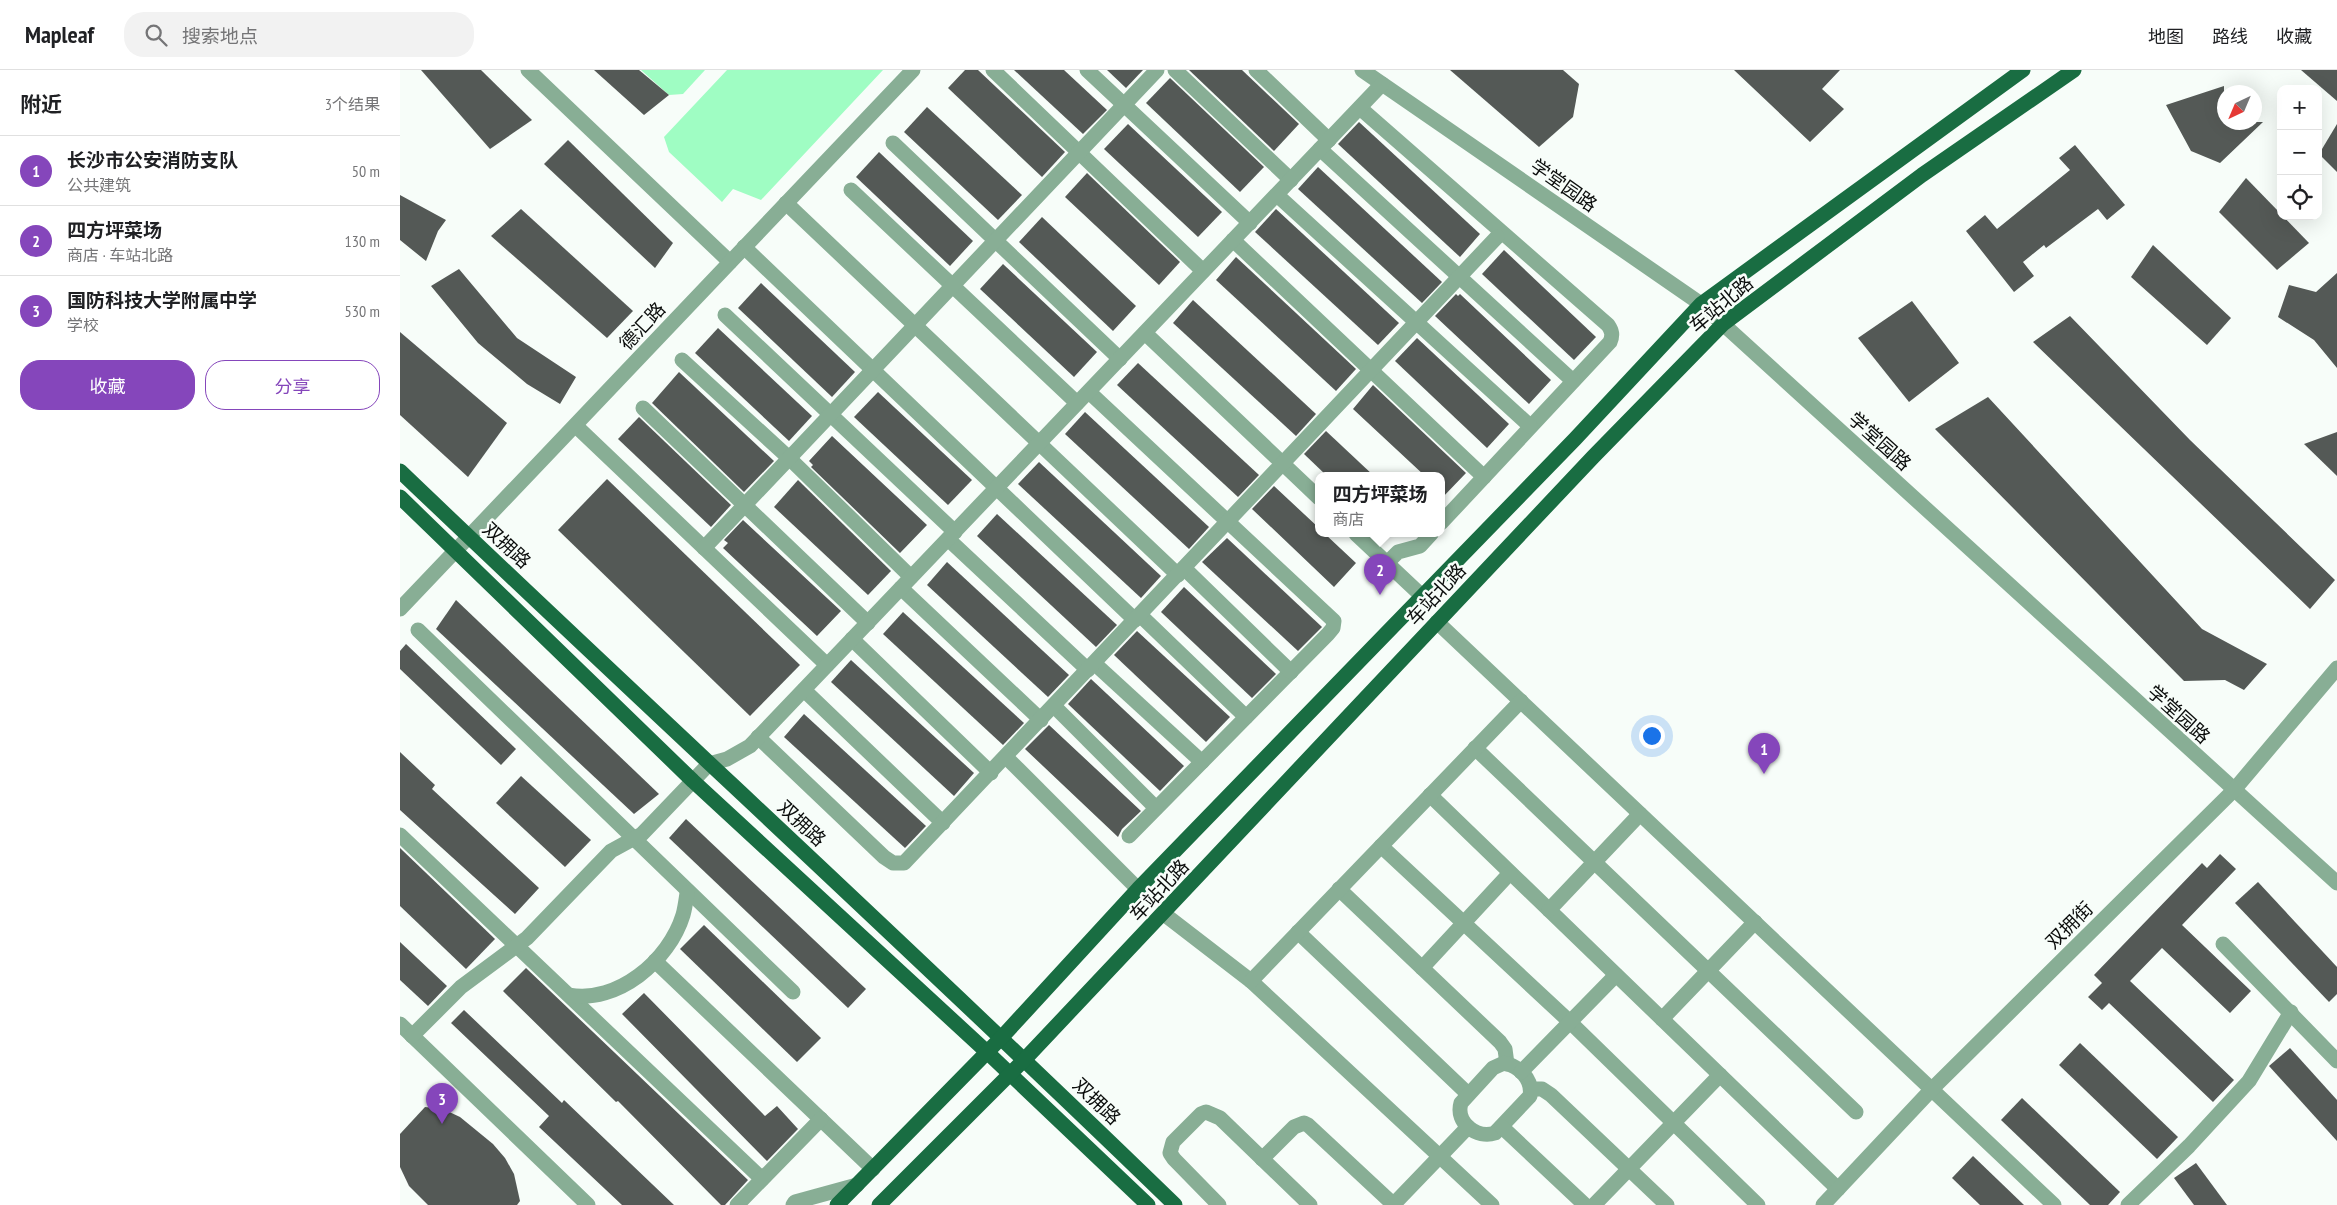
<!DOCTYPE html>
<html lang="zh">
<head>
<meta charset="utf-8">
<style>
  :root { --surface:#fff; --page:#f2f2f2; --text:#202124; --muted:#757577; --line:#e0e0e0; --accent:#8546bb }
  body { margin:0; font-family:"PT Sans Narrow","Noto Sans SC",sans-serif; background:var(--page); color:var(--text) }
  .controls { position:absolute; right:15px; top:15px; display:grid; overflow:hidden; border-radius:10px; box-shadow:0 5px 20px #0002 }
  .controls button { width:45px; height:45px; display:grid; place-items:center; padding:0; border:0; border-bottom:1px solid var(--line); background:var(--surface); color:var(--text); font:25px sans-serif }
  .compass { position:absolute; left:1817px; top:15px; width:45px; height:45px; border-radius:50%; background:var(--surface); box-shadow:0 5px 20px #0002; rotate:224deg }
  .you { position:absolute; left:1251px; top:665px; width:18px; height:18px; margin:-12px; border:4px solid #fff; border-radius:50%; background:#1a73e8; box-shadow:0 0 0 8px #1a73e833 }
  .badge { display:grid; place-items:center; width:32px; height:32px; border-radius:50%; background:var(--accent); color:#fff; font-size:16px; font-weight:700 }
  .pin { position:absolute; translate:-50% -41px; filter:drop-shadow(0 1px 2px #0008) }
  .pin::after { content:''; position:absolute; top:26px; width:18px; height:15px; background:inherit; clip-path:polygon(0 0,100% 0,50% 100%) }
  .popup { position:absolute; left:915px; top:402px; width:130px; height:65px; box-sizing:border-box; display:grid; place-content:center; border-radius:10px; background:var(--surface); filter:drop-shadow(0 1px 4px #0005); font-size:16px; white-space:nowrap; color:var(--muted) }
  .popup b { font-size:19px; color:var(--text) }
  .popup::after { content:''; position:absolute; left:50%; top:100%; margin-left:-10px; border:10px solid transparent; border-top-color:var(--surface) }
  .list { margin:0; padding:0; list-style:none }
  h2 { display:flex; justify-content:space-between; align-items:center; height:65px; margin:0; padding:0 20px; font-size:21px }
  h2 small { font-size:16px; font-weight:400; color:var(--muted) }
  .list li { display:grid; grid-template-columns:32px 1fr auto; gap:15px; align-items:center; box-sizing:border-box; height:70px; padding:0 20px; border-top:1px solid var(--line) }
  .list b { display:block; font-size:19px; white-space:nowrap }
  .list p { margin:0; font-size:16px; white-space:nowrap; color:var(--muted) }
  .list em { font-size:16px; font-style:normal; color:var(--muted) }
  .actions { display:flex; gap:10px; padding:15px 20px }
  .actions a { flex:1; padding:11px 0; border:1px solid var(--accent); border-radius:20px; text-align:center; font-size:18px; color:var(--accent) }
  .actions .main { background:var(--accent); color:#fff }
  .icon { flex:none; width:28px; height:28px; fill:none; stroke:currentColor; stroke-width:2; stroke-linecap:round; stroke-linejoin:round }
  .map { position:relative; flex:none; width:1937px; height:1135px; overflow:hidden }
  header { display:flex; align-items:center; gap:30px; box-sizing:border-box; height:70px; padding:0 25px; background:var(--surface); border-bottom:1px solid var(--line) }
  header strong { font-size:24px }
  nav { display:flex; gap:28px; margin-inline-start:auto; font-size:18px }
  .search { width:350px; height:45px; background:var(--page); display:flex; align-items:center; gap:12px; box-sizing:border-box; padding:0 18px; border-radius:20px; color:var(--muted); font-size:19px }
  main { display:flex }
  aside { flex:1; background:var(--surface) }
  .map>svg:first-child { display:block }
  .green { fill:#9ffdc3 }
  .building { fill:#545956 }
  .lines { fill:none; stroke-linecap:round; stroke-linejoin:round }
  .minor { stroke:#88ae95; stroke-width:15 }
  .major { stroke:#196d42; stroke-width:15 }
  .labels { text-anchor:middle; dominant-baseline:central; stroke-width:5; stroke-linejoin:round; paint-order:stroke }
  .street-label { font-size:19px; fill:#0b0d0c; stroke:#f7fdf9 }
</style>
</head>
<body>
<header>
<strong>Mapleaf</strong>
<div class="search"><svg class="icon" aria-label="search" viewBox="0 0 24 24"><circle cx="10" cy="10" r="6"/><path d="M15 15l6 6"/></svg>搜索地点</div>
<nav><a>地图</a><a>路线</a><a>收藏</a></nav>
</header>
<main>
<aside>
<h2>附近<small>3个结果</small></h2>
<ul class="list">
<li><span class="badge">1</span><div><b>长沙市公安消防支队</b><p>公共建筑</p></div><em>50 m</em></li>
<li><span class="badge">2</span><div><b>四方坪菜场</b><p>商店 · 车站北路</p></div><em>130 m</em></li>
<li><span class="badge">3</span><div><b>国防科技大学附属中学</b><p>学校</p></div><em>530 m</em></li>
</ul>
<div class="actions"><a class="main">收藏</a><a>分享</a></div>
</aside>
<div class="map">
<svg width="1937" height="1135" viewBox="0 0 1937 1135">
  <rect width="100%" height="100%" fill="#f7fdf9"/>
  <g class="green">
    <polygon points="241,0 305,0 283,24 269,25"/>
    <polygon points="327,0 483,0 361,130 333,119 322,132 269,82 264,67"/>
  </g>
  <g class="building">
    <polygon points="21,0 81,0 132,50 90,79"/>
    <polygon points="194,0 239,0 269,25 244,45"/>
    <polygon points="565,0 578,0 665,82 642,107 548,18"/>
    <polygon points="614,0 664,0 707,40 683,64"/>
    <polygon points="707,0 743,0 726,18"/>
    <polygon points="789,0 842,0 899,54 874,81"/>
    <polygon points="1050,0 1163,0 1179,14 1173,47 1139,77"/>
    <polygon points="1334,0 1440,0 1422,19 1444,39 1410,72"/>
    <polygon points="1901,0 1937,0 1937,31"/>
    <polygon points="770,8 864,97 840,122 746,33"/>
    <polygon points="1824,16 1824,52 1863,52 1820,93 1791,81 1766,35"/>
    <polygon points="527,37 622,125 598,150 504,62"/>
    <polygon points="959,52 1080,164 1060,187 938,74"/>
    <polygon points="728,54 822,142 798,167 704,79"/>
    <polygon points="1937,54 1937,102 1919,84"/>
    <polygon points="168,70 273,173 255,198 144,94"/>
    <polygon points="1675,75 1725,135 1707,150 1698,139 1646,178 1644,175 1623,192 1634,206 1614,222 1566,161 1585,145 1597,159 1670,100 1659,88"/>
    <polygon points="479,82 573,171 550,196 456,107"/>
    <polygon points="918,97 1042,212 1022,233 898,119"/>
    <polygon points="687,103 780,192 759,215 665,127"/>
    <polygon points="1846,108 1909,173 1877,200 1819,142"/>
    <polygon points="0,125 46,150 38,161 26,191 0,170"/>
    <polygon points="121,139 233,241 207,268 91,166"/>
    <polygon points="876,139 999,253 978,275 855,162"/>
    <polygon points="642,147 736,236 713,261 619,172"/>
    <polygon points="1753,175 1831,248 1807,275 1731,207"/>
    <polygon points="1104,180 1196,267 1174,290 1082,204"/>
    <polygon points="836,187 956,299 936,321 816,210"/>
    <polygon points="603,194 697,282 674,307 580,219"/>
    <polygon points="59,199 117,268 176,307 160,334 127,314 78,273 31,216"/>
    <polygon points="1937,203 1937,298 1914,270 1878,247 1889,215 1916,222"/>
    <polygon points="361,213 455,302 432,327 338,238"/>
    <polygon points="1056,224 1058,226 1060,224 1151,310 1129,334 1035,246"/>
    <polygon points="793,230 916,344 896,366 773,253"/>
    <polygon points="1512,231 1559,293 1509,332 1458,268"/>
    <polygon points="1670,246 1790,370 1935,510 1910,539 1633,272"/>
    <polygon points="318,258 412,346 389,371 295,283"/>
    <polygon points="0,262 107,353 68,407 0,345"/>
    <polygon points="1017,268 1109,354 1087,378 995,291"/>
    <polygon points="738,293 859,405 838,427 717,315"/>
    <polygon points="279,302 374,391 344,422 252,333"/>
    <polygon points="973,315 1066,403 1041,429 1041,406 1025,406 953,339"/>
    <polygon points="478,322 572,410 548,435 454,347"/>
    <polygon points="1588,327 1802,559 1867,594 1844,620 1825,610 1784,611 1535,359"/>
    <polygon points="685,342 809,457 789,479 665,364"/>
    <polygon points="239,347 331,435 311,457 218,369"/>
    <polygon points="926,361 974,406 927,406 904,384"/>
    <polygon points="1937,362 1937,406 1904,374"/>
    <polygon points="432,366 527,455 500,483 411,397 413,395 409,391"/>
    <polygon points="639,392 761,506 741,528 618,414"/>
    <polygon points="207,409 400,595 350,646 158,460"/>
    <polygon points="398,410 491,501 468,525 374,437"/>
    <polygon points="874,416 919,458 919,464 925,464 956,493 934,517 852,439"/>
    <polygon points="597,444 717,555 696,577 577,466"/>
    <polygon points="343,450 441,541 417,566 323,478 328,473 324,470"/>
    <polygon points="827,468 922,557 898,581 802,492"/>
    <polygon points="547,492 669,605 648,627 527,515"/>
    <polygon points="784,517 876,604 852,628 761,542"/>
    <polygon points="56,530 259,724 234,744 36,559"/>
    <polygon points="503,542 624,653 603,675 483,564"/>
    <polygon points="737,561 830,647 806,672 714,585"/>
    <polygon points="6,574 116,679 101,695 0,599 0,581"/>
    <polygon points="451,590 574,703 554,726 431,612"/>
    <polygon points="691,609 784,696 760,721 668,634"/>
    <polygon points="404,644 526,756 505,778 384,667"/>
    <polygon points="649,655 741,741 722,759 718,767 625,679"/>
    <polygon points="0,682 35,715 32,719 139,818 115,844 0,740"/>
    <polygon points="121,706 191,770 165,797 96,733"/>
    <polygon points="286,749 466,919 448,938 269,768"/>
    <polygon points="0,778 95,869 66,899 0,836"/>
    <polygon points="1820,784 1836,799 1782,855 1851,921 1830,943 1762,878 1730,911 1834,1010 1813,1032 1709,933 1702,940 1688,927 1702,913 1694,905 1802,793 1807,798"/>
    <polygon points="1858,812 1937,897 1937,924 1929,932 1835,833"/>
    <polygon points="304,855 421,968 397,992 280,879"/>
    <polygon points="0,872 47,916 28,936 0,910"/>
    <polygon points="126,898 348,1110 325,1135 321,1135 218,1031 216,1032 103,921"/>
    <polygon points="244,923 365,1046 377,1036 398,1059 367,1091 222,944"/>
    <polygon points="64,940 162,1033 164,1030 274,1135 222,1135 139,1057 149,1046 51,953"/>
    <polygon points="1680,973 1778,1067 1757,1089 1659,995"/>
    <polygon points="1890,978 1937,1030 1937,1071 1869,996"/>
    <polygon points="1622,1028 1720,1122 1708,1135 1690,1135 1601,1050"/>
    <polygon points="25,1037 43,1039 60,1047 93,1074 105,1088 114,1104 120,1131 117,1135 28,1135 9,1116 0,1097 0,1064"/>
    <polygon points="1573,1086 1624,1135 1580,1135 1552,1108"/>
    <polygon points="1796,1093 1827,1135 1794,1135 1774,1108"/>
  </g>
  <g class="lines">
    <g class="minor">
      <polyline points="128,0 330,192"/>
      <polyline points="593,0 803,201"/>
      <polyline points="687,0 850,153"/>
      <polyline points="775,0 891,110"/>
      <polyline points="856,0 929,70"/>
      <polyline points="962,0 1301,234 1937,813"/>
      <path d="M960 38 1208 255C1212 261 1213 265 1210 272L1041 453"/>
      <polyline points="493,73 720,289"/>
      <polyline points="920,79 1173,311"/>
      <polyline points="451,120 677,333"/>
      <polyline points="877,125 1130,356"/>
      <polyline points="386,133 778,505"/>
      <polyline points="833,170 1084,407"/>
      <polyline points="344,177 735,550"/>
      <polyline points="325,245 555,462"/>
      <polyline points="745,263 919,428"/>
      <polyline points="282,290 389,388 511,507"/>
      <polyline points="689,322 934,551 933,558 928,564 729,766"/>
      <polyline points="243,338 468,553"/>
      <polyline points="176,356 427,595"/>
      <polyline points="956,464 1022,526"/>
      <polyline points="548,469 688,600"/>
      <polyline points="304,478 757,0"/>
      <polyline points="987,493 998,482 1020,476 1031,464"/>
      <polyline points="784,498 891,602"/>
      <polyline points="501,518 641,650"/>
      <polyline points="0,539 513,0"/>
      <polyline points="740,545 846,647"/>
      <polyline points="1037,552 1654,1135"/>
      <polyline points="18,560 393,922"/>
      <polyline points="452,569 591,703"/>
      <polyline points="694,593 802,692"/>
      <polyline points="404,620 543,753"/>
      <polyline points="654,636 756,738"/>
      <polyline points="358,667 484,787 493,793 504,793 1097,167"/>
      <polyline points="1075,678 1456,1042"/>
      <polyline points="606,687 738,819"/>
      <polyline points="1030,725 1438,1119"/>
      <polyline points="0,765 362,1109"/>
      <polyline points="981,776 1170,952 1358,1135"/>
      <polyline points="939,819 1100,972 1105,979 1107,994"/>
      <polyline points="1149,840 1240,744"/>
      <polyline points="764,844 851,911 1092,1135"/>
      <polyline points="898,862 1068,1024"/>
      <polyline points="1823,874 1937,991"/>
      <polyline points="255,891 473,1099"/>
      <polyline points="1022,898 1110,803"/>
      <polyline points="851,911 1121,631"/>
      <path d="M169 925C217 934 269 891 283 845 285 838 286 830 287 823"/>
      <polyline points="1262,949 1355,852"/>
      <polyline points="0,954 188,1135"/>
      <polyline points="12,966 61,917 127,868 211,781 242,764 309,694 327,689 350,676 982,14"/>
      <path d="M1104 993C1119 996 1133 1009 1130 1026L1095 1063C1077 1069 1055 1053 1061 1033L1093 998Z"/>
      <polyline points="1121,1002 1216,905"/>
      <polyline points="1131,1019 1142,1019 1151,1025 1267,1135"/>
      <polyline points="1102,1057 1185,1135"/>
      <polyline points="862,1089 894,1057 904,1053 908,1055 994,1135"/>
      <polyline points="337,1135 421,1049"/>
      <polyline points="393,1135 395,1132 457,1115"/>
      <polyline points="819,1135 774,1089 770,1083 773,1072 801,1044 806,1042 820,1048 910,1135"/>
      <polyline points="993,1135 1068,1057"/>
      <polyline points="1194,1135 1320,1005"/>
      <polyline points="1423,1135 1532,1019 1834,720 1937,598"/>
      <polyline points="1728,1135 1789,1076 1849,1011 1891,942"/>
    </g>
    <g class="major">
      <path d="M0 401C257 647 520 887 775 1135"/>
      <polyline points="0,427 293,711 588,983 748,1135"/>
      <polyline points="437,1135 602,967 738,819 1175,369 1301,234 1623,0"/>
      <polyline points="479,1135 625,989 1193,387 1323,254 1522,105 1674,0"/>
    </g>
  </g>
  <g class="labels">
    <g class="street-label">
      <text transform="translate(1164 115) rotate(35)">学堂园路</text>
      <text transform="translate(1321 234) rotate(-40)">车站北路</text>
      <text transform="translate(242 256) rotate(-47)">德汇路</text>
      <text transform="translate(1480 371) rotate(42)">学堂园路</text>
      <text transform="translate(107 475) rotate(43)">双拥路</text>
      <text transform="translate(1036 524) rotate(-47)">车站北路</text>
      <text transform="translate(1779 644) rotate(42)">学堂园路</text>
      <text transform="translate(402 753) rotate(43)">双拥路</text>
      <text transform="translate(759 820) rotate(-47)">车站北路</text>
      <text transform="translate(1669 855) rotate(-45)">双拥街</text>
      <text transform="translate(697 1031) rotate(44)">双拥路</text>
    </g>
  </g>
</svg>
<div class="controls">
<button>+</button>
<button>−</button>
<button><svg class="icon" aria-label="locate" viewBox="0 0 24 24"><circle cx="12" cy="12" r="6"/><path d="M12 2v4M12 18v4M2 12h4M18 12h4"/></svg></button>
</div>
<svg class="compass" viewBox="-18 -18 36 36"><path d="M0-13l5 13h-10z" fill="#e53935"/><path d="M0 13l5-13h-10z" fill="#757577"/></svg>
<div class="you"></div>
<div class="pin badge" style="left:1364px;top:704px">1</div>
<div class="pin badge" style="left:980px;top:525px">2</div>
<div class="popup"><b>四方坪菜场</b>商店</div>
<div class="pin badge" style="left:42px;top:1054px">3</div>
</div>
</main>
</body>
</html>
